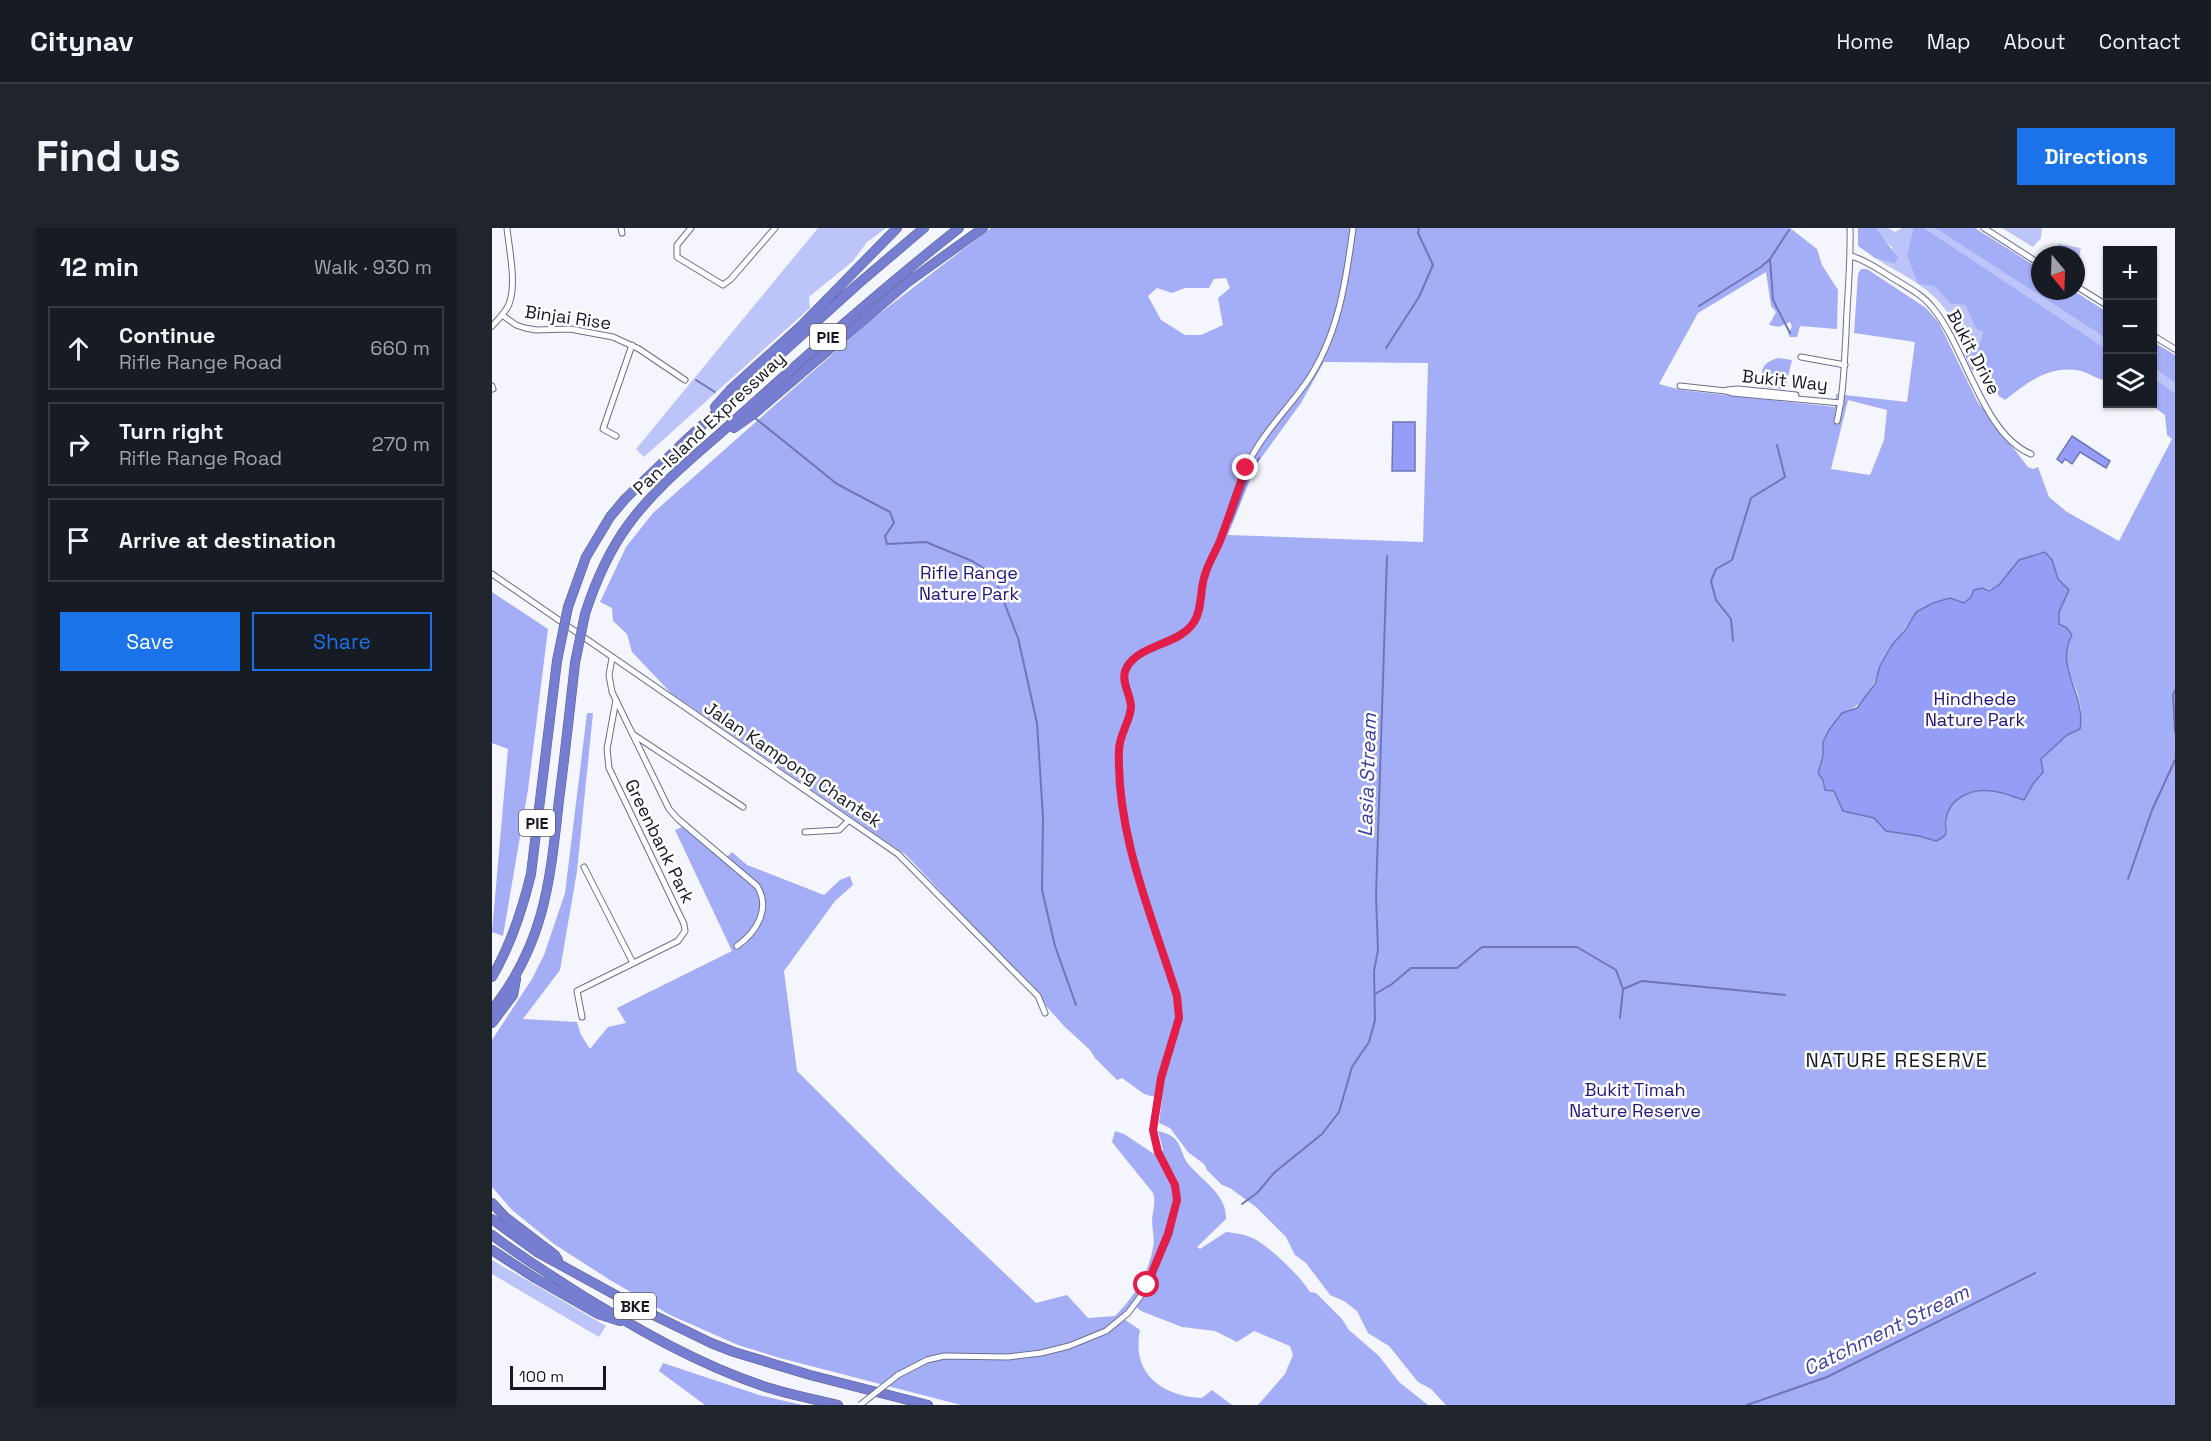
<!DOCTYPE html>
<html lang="en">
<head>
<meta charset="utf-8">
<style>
  :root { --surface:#171b24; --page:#20242c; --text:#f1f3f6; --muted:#9ea1a6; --line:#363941; --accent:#1a73e8 }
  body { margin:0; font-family:"Space Grotesk",sans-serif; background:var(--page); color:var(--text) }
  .controls { position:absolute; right:18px; top:18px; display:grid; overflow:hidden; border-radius:0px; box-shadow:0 2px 4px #0004 }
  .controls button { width:54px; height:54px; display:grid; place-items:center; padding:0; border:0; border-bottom:2px solid var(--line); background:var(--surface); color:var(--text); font:30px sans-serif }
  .compass { position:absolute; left:1539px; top:18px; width:54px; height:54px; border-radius:50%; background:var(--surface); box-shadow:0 2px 4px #0004; rotate:161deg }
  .scale { position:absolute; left:18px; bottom:15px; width:96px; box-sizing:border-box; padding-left:6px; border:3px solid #161824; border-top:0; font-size:16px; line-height:21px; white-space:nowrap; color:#161824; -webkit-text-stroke:4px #fff; paint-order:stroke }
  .stop { position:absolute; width:18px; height:18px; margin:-14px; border:4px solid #e11d48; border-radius:50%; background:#fff }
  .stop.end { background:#e11d48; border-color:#fff; box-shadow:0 2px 6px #0008 }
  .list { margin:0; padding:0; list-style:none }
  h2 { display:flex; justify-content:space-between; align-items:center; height:78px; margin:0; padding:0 24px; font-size:26px }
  h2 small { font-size:20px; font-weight:400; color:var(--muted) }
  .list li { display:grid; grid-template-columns:39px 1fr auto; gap:18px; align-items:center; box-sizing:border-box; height:84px; margin:0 12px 12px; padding:0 12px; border:2px solid var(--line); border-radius:0px }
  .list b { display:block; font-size:22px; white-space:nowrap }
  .list p { margin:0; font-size:20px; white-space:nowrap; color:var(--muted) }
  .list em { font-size:20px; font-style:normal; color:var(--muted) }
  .actions { display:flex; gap:12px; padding:18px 24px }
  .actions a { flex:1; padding:14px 0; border:2px solid var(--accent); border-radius:0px; text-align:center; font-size:21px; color:var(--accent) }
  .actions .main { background:var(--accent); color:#fff }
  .icon { flex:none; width:33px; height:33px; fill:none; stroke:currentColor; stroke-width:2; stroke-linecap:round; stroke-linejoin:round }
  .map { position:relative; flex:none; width:1683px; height:1177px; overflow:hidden; border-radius:0px }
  header { display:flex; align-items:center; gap:36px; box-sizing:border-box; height:84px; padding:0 30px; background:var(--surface); border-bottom:2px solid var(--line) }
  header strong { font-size:28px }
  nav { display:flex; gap:33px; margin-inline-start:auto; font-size:21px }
  .intro { display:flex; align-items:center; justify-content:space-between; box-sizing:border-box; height:144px; padding:0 36px }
  h1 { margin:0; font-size:42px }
  .button { padding:15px 27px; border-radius:0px; background:var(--accent); color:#fff; font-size:21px; font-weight:700 }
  main { display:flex; gap:36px; padding:0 36px }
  aside { flex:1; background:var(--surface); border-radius:0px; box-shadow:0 2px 4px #0004 }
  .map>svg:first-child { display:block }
  .green { fill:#bcc4f9 }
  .forest { fill:#a4aef6; fill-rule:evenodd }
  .water { fill:#949ef7; stroke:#6e76b8; stroke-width:1.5 }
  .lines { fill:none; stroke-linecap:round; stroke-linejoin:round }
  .stream { stroke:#6e76b8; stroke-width:2 }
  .street-casing { stroke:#6a6f8e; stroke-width:7 }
  .highway-casing { stroke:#545a94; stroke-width:10 }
  .street { stroke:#fff; stroke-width:5 }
  .highway { stroke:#757ed0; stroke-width:9 }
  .street-bridge-casing { stroke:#6a6f8e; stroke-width:7; stroke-linecap:butt }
  .highway-bridge-casing { stroke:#545a94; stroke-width:10; stroke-linecap:butt }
  .street-bridge { stroke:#fff; stroke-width:5 }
  .highway-bridge { stroke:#757ed0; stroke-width:9 }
  .route { stroke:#e11d48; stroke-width:8 }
  .labels { text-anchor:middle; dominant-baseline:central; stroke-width:5; stroke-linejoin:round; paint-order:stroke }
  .shield { fill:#fff; stroke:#5c5d66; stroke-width:1.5 }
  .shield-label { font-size:16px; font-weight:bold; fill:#161824 }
  .street-label { font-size:18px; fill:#161824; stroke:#fff }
  .park-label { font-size:18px; fill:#23147a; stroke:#fff }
  .water-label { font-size:20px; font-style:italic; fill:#3d3ca1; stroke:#fff }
  .neighbourhood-label { font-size:20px; letter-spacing:1.5px; fill:#161824; stroke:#fff }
</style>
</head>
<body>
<header>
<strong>Citynav</strong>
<nav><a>Home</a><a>Map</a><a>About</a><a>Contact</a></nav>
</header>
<div class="intro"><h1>Find us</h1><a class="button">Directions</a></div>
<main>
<aside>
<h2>12 min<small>Walk · 930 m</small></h2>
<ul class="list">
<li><svg class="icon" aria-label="ahead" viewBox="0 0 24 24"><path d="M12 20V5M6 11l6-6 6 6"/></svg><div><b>Continue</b><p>Rifle Range Road</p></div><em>660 m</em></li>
<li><svg class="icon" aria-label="right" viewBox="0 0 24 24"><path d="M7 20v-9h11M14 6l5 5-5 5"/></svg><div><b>Turn right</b><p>Rifle Range Road</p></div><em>270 m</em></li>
<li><svg class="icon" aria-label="arrive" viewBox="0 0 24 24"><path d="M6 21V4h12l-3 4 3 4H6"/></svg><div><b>Arrive at destination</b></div></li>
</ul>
<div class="actions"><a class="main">Save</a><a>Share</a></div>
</aside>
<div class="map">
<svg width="1683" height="1177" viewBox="0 0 1683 1177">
  <rect width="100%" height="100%" fill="#f5f6fd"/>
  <g class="green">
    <polygon points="326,0 394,0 375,14 361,33 317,69 318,80 152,229 144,221"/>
    <path d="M1384 0H1396L1403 4 1410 0H1421L1415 27 1459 76 1473 77 1484 101 1491 104 1488 114 1478 116 1474 122C1467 106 1460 89 1449 76 1432 56 1405 44 1383 30L1401 36 1400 19 1389 9Z"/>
    <polygon points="1432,0 1443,0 1615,111 1615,121"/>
    <polygon points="1510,0 1550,0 1549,10 1541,19"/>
    <polygon points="1566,16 1589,20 1587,30 1584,30 1584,27 1564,26"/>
    <polygon points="1660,140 1683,155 1683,165 1661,150"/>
    <polygon points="0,1032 114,1098 107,1109 0,1046"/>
  </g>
  <g class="forest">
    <path d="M499 0H1298L1325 21 1330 37 1346 62 1345 101 1308 98 1305 109H1298L1296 106 1300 99 1298 94 1287 99 1277 97 1284 84 1279 78 1274 44 1206 85 1167 156 1189 162 1343 179 1344 166 1415 174 1423 114 1362 105 1366 46 1369 41H1375L1434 80 1447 95 1485 173 1536 239 1541 241 1546 239 1557 269 1575 284 1627 313 1680 211 1675 207 1673 187 1658 176H1660L1661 150 1683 165V1177H954L939 1161 926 1154 897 1118 876 1105 865 1083 852 1073 838 1067 814 1035 803 1027 794 1009 764 979 738 960 730 957 715 942 712 936 696 924 678 900 667 895 670 871 652 866 630 850 625 852 603 830 598 822 573 799 554 778 543 760 514 733 414 627 179 465 140 424 135 406 121 393 120 380 108 374 134 319 161 285 379 92ZM734 50 738 60 726 70 731 97 709 107H693L669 92 656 68 665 60 680 65 693 60H717L722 51ZM832 134 936 135 931 314 736 307 764 237 809 175ZM1356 172 1395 182 1392 212 1378 247 1339 241ZM1553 325 1560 332 1566 351 1577 362 1567 384V396L1575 416 1573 434 1585 464 1589 481 1588 501 1575 507 1549 531 1551 544 1541 556 1532 572C1522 569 1510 563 1499 563 1470 561 1451 575 1455 604L1444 613 1427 608 1394 603 1382 590 1342 563 1327 538 1350 485C1385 473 1381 444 1400 418 1408 406 1417 396 1424 384L1472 375 1480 369 1507 357 1527 332Z"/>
    <polygon points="1366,0 1384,0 1406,30 1402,36 1383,30 1366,18"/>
    <path d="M1421 0H1432L1615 121V153C1605 151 1595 144 1585 142 1555 138 1535 155 1513 172L1507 168 1496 147 1480 142 1472 125 1478 116 1488 114 1491 104 1484 101 1473 77 1459 76 1442 58 1426 56 1415 27Z"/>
    <polygon points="1443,0 1483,0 1548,41 1548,63 1582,63 1615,84 1615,111"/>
    <polygon points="1660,113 1683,127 1683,155 1661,140"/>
    <path d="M1286 130 1300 132 1293 161 1269 159C1270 141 1268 136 1286 130Z"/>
    <polygon points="0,364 56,401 36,562 11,708 0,704 16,521 0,515"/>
    <path d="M95 485H101L85 643 68 742 31 791 85 794 89 807 98 821 116 799 134 795 125 780 240 723 183 602 190 599 216 612 235 629 240 624 255 637 332 667 348 652 358 648 361 657 343 673 292 743 305 843 407 945 544 1075 575 1067 596 1090 623 1088C642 1069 656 1047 661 1020 663 1011 660 1001 660 992 661 982 664 974 661 965L620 914 623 903 632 906 662 926 671 922 666 903C673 905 678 906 683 911 689 917 690 926 694 933 707 951 735 965 734 991L705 1019 708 1021 734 1004C742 1005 751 1006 758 1009 776 1016 808 1048 818 1064L824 1065 850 1091 857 1102 887 1128 907 1154 936 1177H766L793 1146 801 1127 798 1118 762 1103 745 1114 723 1103 690 1099 649 1083 641 1076 632 1091 648 1102C639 1146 670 1168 710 1170L720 1162 740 1177H469L288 1130 246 1117 178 1087 118 1052 62 1016 20 982 0 959V812L40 751 52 727 73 665Z"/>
    <polygon points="171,1135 267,1167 310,1177 213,1177 167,1143"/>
  </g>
  <g class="water">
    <polygon points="901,194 923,194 923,243 900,243"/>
    <polygon points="1580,208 1618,233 1614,240 1588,224 1580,236 1573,231 1570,235 1565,231"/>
    <path d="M1553 324 1560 332 1566 351 1577 362 1567 384V396L1575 400 1580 407C1562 439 1594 466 1588 501L1575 507 1549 531 1551 544 1541 556 1532 572C1522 569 1511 564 1500 563 1480 560 1457 570 1454 591 1452 605 1460 605 1444 613L1427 608 1394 603 1382 590 1351 583 1342 563 1333 562 1331 552 1326 545 1331 528V514L1337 502 1350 485 1365 480 1383 456 1388 438 1400 417 1414 401 1424 384 1441 375 1458 370 1472 375 1479 369 1482 362 1490 360 1497 363 1507 357 1527 332Z"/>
  </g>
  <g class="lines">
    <g class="stream">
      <polyline points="1278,31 1281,72 1298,105"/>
      <polyline points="1207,78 1269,39 1278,31 1297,2"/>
      <polyline points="894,120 927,69 941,37 926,5 927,0"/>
      <polyline points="204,152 223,164"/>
      <polyline points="263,190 345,256 398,284 402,295 393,308 395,316 434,314 480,333 501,346 526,410 545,495 551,589 550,662 563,718 584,777"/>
      <polyline points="739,294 755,252 767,230"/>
      <polyline points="1241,413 1239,391 1224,372 1219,353 1224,341 1240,332 1259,270 1293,249 1285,217"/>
      <polyline points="1683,462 1681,467 1683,504"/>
      <polyline points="1636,651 1660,582 1683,532"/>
      <polyline points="1234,761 1293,767"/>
      <polyline points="883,766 900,756 919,740 965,740 990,719 1085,719 1124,742 1131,761 1150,753 1233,761"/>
      <polyline points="1128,790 1131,761"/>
      <polyline points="750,976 765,965 783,944 830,906 847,884 860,839 877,814 883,792 882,743 886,722 884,668 895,328"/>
      <polyline points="1255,1177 1335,1149 1543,1045"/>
    </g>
    <g class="street-casing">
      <g id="street">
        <polyline points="129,0 130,5"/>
        <polyline points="199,0 185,17 185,29 231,57 239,51 283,0"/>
        <polyline points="1492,0 1548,36"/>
        <path d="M1359 28C1374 32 1386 41 1399 49 1413 58 1430 66 1440 79 1473 117 1490 206 1539 226"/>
        <polyline points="1584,58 1616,78"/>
        <polyline points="10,87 24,97 33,100 44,102 78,101 121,109 147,121 193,152"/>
        <path d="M0 98C6 92 14 84 17 76 25 56 17 21 15 0"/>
        <polyline points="1660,107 1683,121"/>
        <polyline points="1309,129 1353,137"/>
        <polyline points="0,158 1,161"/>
        <polyline points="1188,158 1234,163 1240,165 1349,175"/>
        <polyline points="1235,162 1246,161 1304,167"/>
        <path d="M1345 193C1352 164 1352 136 1354 106 1355 71 1359 36 1358 0"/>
        <polyline points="124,208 111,201 140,117"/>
        <polyline points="0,346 406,626 546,768 553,785"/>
        <path d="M120 430 117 447 120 464 177 581 186 591 265 658C279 680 265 704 245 718"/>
        <polyline points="142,507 251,579"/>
        <polyline points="313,604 347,602 356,593"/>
        <polyline points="92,639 141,735"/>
        <polyline points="90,789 85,763 186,713 193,703 192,696 117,540 115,521 124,472"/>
        <path d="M406 1147 435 1132 452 1128 516 1129 549 1125 577 1118 614 1103 636 1085 648 1069 659 1048 677 1006 685 972 683 957 666 924 661 902 669 850 687 790 685 768C660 688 625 607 627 522 627 507 638 494 639 479 639 467 630 456 633 443 640 419 689 415 702 394 710 382 708 364 712 350 715 337 723 325 728 313 737 289 744 264 754 240 768 208 794 183 814 155 846 109 854 54 861 0"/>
      </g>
    </g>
    <g class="highway-casing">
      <g id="highway">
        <polyline points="223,179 238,162 309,98 405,0"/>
        <polyline points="242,200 263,185 416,54 491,0"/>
        <polyline points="76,379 94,329 118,289 133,271 194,212 366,56 432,0"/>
        <path d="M93 386C103 355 117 323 136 297 166 256 206 226 243 192 316 126 390 61 467 0"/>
        <path d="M0 749C19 717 30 683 39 646L65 433"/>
        <path d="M0 782C53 715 58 653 67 572 73 526 78 480 83 435"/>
        <polyline points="0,795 21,767 24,751"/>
        <polyline points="0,975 13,989 63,1027 66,1032"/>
        <polyline points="0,991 45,1024 149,1081 219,1115 242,1124 318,1147 436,1177"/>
        <path d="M0 1007C29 1029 60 1048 91 1068 149 1103 206 1136 271 1158 295 1166 321 1171 346 1177"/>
        <polyline points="0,1022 43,1050 106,1086 128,1093"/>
      </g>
    </g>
    <use href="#street" class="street"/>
    <use href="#highway" class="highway"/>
    <g class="street-bridge-casing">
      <polyline id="street-bridge" points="368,1177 406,1147"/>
    </g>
    <g class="highway-bridge-casing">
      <g id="highway-bridge">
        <polyline points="65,433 76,379"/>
        <polyline points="83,435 93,386"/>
      </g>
    </g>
    <use href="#street-bridge" class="street-bridge"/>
    <use href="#highway-bridge" class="highway-bridge"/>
  </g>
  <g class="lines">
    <path class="route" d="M655 1057 676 1006 685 972 683 957 666 924 661 902 669 850 687 790 685 768C660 688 624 607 627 522 627 507 638 494 639 479 639 466 627 452 635 439 648 416 688 417 702 394 710 382 708 364 712 350 715 337 723 325 728 313 737 289 745 264 754 240"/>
  </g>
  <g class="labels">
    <g class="shield">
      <rect x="318" y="96" width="36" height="26" rx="4.5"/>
      <rect x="27" y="582" width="36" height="26" rx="4.5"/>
      <rect x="122" y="1065" width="42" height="26" rx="4.5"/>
    </g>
    <g class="shield-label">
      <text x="336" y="109">PIE</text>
      <text x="45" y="595">PIE</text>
      <text x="143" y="1078">BKE</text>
    </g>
    <g class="street-label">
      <text transform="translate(76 89) rotate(8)">Binjai Rise</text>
      <text transform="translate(1482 124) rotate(62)">Bukit Drive</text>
      <text transform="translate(1293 152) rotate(6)">Bukit Way</text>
      <text transform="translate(217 195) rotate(-43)">Pan-Island Expressway</text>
      <text transform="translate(301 536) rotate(34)">Jalan Kampong Chantek</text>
      <text transform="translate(168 613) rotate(64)">Greenbank Park</text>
    </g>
    <g class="park-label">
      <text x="477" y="344">Rifle Range<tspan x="477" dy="21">Nature Park</tspan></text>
      <text x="1483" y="470">Hindhede<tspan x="1483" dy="21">Nature Park</tspan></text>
      <text x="1143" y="861">Bukit Timah<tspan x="1143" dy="21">Nature Reserve</tspan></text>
    </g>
    <g class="water-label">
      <text transform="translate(875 547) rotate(-88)">Lasia Stream</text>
      <text transform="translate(1394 1102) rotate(-26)">Catchment Stream</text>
    </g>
    <g class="neighbourhood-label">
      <text x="1405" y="832">NATURE RESERVE</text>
    </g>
  </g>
</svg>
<div class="controls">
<button>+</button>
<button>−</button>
<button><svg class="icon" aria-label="layers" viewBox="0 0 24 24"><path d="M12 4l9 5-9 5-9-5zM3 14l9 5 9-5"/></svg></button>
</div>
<svg class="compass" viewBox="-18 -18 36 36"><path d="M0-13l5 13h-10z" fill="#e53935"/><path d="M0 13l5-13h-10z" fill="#9ea1a6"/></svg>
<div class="scale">100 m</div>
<div class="stop" style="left:655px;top:1057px"></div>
<div class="stop end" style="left:754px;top:240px"></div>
</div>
</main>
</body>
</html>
